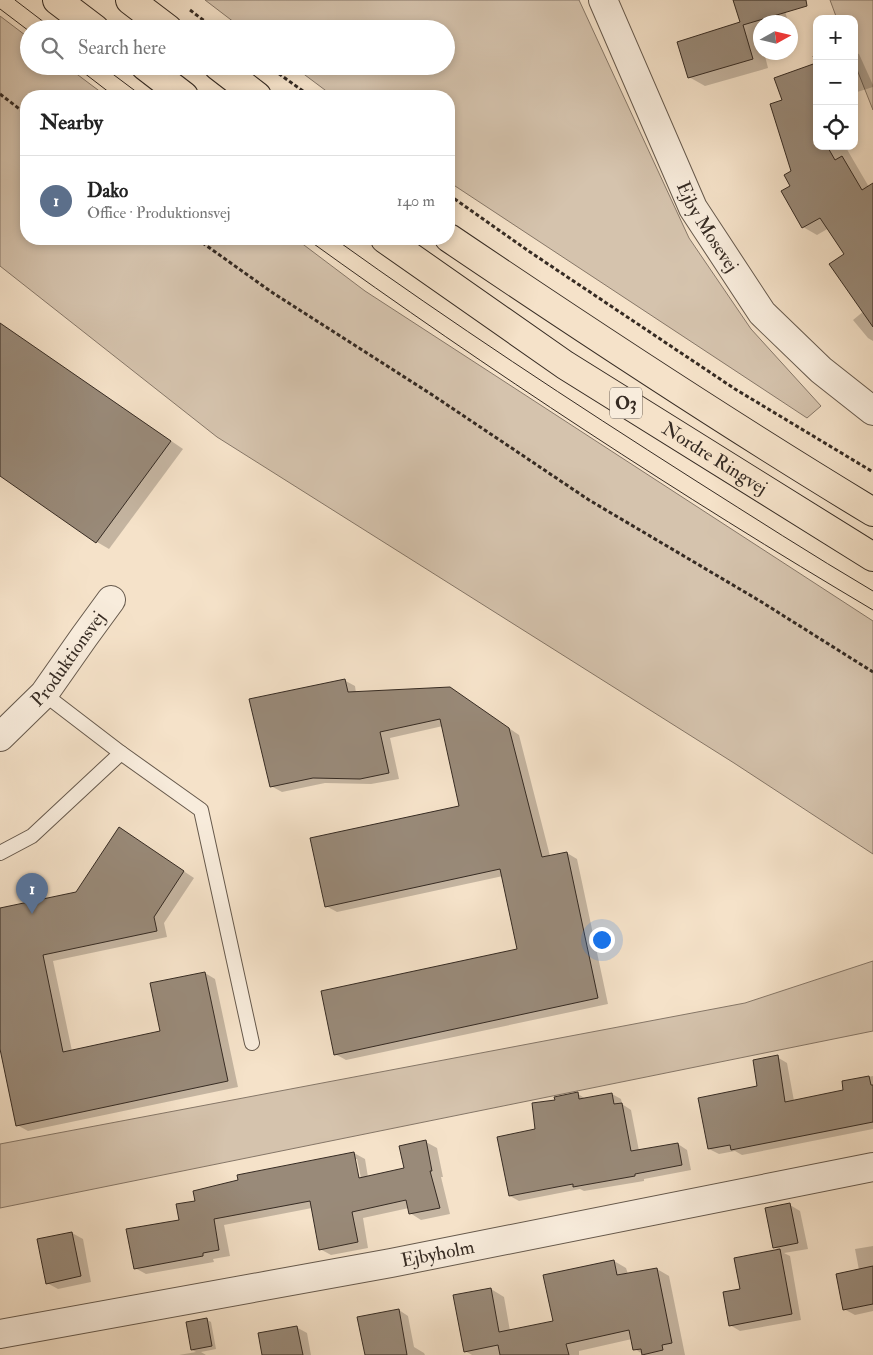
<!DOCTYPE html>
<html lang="en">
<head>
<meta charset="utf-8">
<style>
  :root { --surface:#fff; --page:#f2f2f2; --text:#222; --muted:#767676; --line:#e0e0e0; --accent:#2563eb }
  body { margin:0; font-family:"IM FELL Double Pica",serif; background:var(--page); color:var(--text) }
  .controls { position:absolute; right:15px; top:15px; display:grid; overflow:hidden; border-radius:10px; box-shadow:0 2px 8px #0003 }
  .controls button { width:45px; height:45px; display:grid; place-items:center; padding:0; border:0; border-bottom:1px solid var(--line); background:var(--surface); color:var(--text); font:25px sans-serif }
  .compass { position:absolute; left:753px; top:15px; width:45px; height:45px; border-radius:50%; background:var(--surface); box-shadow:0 2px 8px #0003; rotate:82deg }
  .you { position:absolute; left:601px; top:939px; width:18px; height:18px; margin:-12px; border:4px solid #fff; border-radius:50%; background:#1a73e8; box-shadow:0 0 0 8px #1a73e833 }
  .badge { display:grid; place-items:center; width:32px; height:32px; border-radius:50%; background:var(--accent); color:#fff; font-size:16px; font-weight:700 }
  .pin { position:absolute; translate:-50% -41px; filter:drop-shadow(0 1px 2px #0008) }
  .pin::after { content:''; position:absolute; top:26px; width:18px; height:15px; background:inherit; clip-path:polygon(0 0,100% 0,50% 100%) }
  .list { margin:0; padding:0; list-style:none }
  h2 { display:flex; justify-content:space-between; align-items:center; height:65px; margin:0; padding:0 20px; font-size:21px }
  h2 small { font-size:16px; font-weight:400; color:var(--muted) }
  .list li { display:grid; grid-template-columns:32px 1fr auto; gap:15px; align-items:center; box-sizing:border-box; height:90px; padding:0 20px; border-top:1px solid var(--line) }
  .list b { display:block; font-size:19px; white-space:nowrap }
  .list p { margin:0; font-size:16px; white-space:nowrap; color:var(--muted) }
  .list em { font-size:16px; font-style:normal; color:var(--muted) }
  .icon { flex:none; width:28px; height:28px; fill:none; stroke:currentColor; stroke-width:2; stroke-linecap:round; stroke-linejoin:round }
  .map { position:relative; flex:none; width:873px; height:1355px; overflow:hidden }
  .search { position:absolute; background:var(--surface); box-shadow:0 2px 8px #0003; left:20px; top:20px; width:435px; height:55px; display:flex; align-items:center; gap:12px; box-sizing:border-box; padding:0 18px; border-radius:28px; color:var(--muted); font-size:19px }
  .panel { position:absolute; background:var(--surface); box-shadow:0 2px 8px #0003; left:20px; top:90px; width:435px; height:155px; border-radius:20px }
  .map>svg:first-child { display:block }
  .green { fill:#d5c3ad; stroke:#867768 }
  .shadow { fill:#0003; fill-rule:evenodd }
  .building { fill:#998a79; stroke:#362b23 }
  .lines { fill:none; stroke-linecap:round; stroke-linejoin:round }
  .service-casing { stroke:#66594c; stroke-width:16 }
  .minor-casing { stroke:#66594c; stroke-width:30 }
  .primary-casing { stroke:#362b23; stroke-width:30 }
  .path { stroke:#362b23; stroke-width:3; stroke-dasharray:4 2.5; stroke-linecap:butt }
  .service { stroke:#f8ecdc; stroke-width:14 }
  .minor { stroke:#f8ecdc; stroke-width:28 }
  .primary { stroke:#f5e2c9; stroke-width:28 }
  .tram { stroke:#362b23; stroke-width:1 }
  .labels { text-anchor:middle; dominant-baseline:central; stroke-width:4; stroke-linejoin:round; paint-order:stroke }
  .shield { fill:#f8ecdc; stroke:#70655a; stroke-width:1 }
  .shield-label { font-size:18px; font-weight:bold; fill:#362b23 }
  .street-label { font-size:19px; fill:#362b23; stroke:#f8ecdc }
</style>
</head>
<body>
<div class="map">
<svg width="873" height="1355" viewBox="0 0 873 1355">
  <rect width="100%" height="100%" fill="#f5e2c9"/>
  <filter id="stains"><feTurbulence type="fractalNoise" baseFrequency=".004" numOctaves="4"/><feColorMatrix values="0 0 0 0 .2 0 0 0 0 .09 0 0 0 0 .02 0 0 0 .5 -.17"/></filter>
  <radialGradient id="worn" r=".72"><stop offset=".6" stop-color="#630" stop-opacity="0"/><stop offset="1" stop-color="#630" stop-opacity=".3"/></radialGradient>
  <g class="green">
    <polygon points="205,0 579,0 689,238 751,329 821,406 807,418 449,182 449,96 333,96 293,66 446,66 446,29 243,29"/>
    <polygon points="830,0 873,0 873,110 854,62 854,19 837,19"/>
    <polygon points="0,16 29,38 29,66 66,66 106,96 26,96 26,239 296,239 365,291 873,621 873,854 734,763 217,437 0,266"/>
    <polygon points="873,961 873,1031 0,1208 0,1144 745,1003"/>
  </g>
  <g class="shadow">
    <polygon points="734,0 782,0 788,22 760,22 760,33 758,33 760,42 760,52 764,52 768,68 705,86 689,77 741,23"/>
    <polygon points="854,52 859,54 873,85 873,87 854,93"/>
    <polygon points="854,122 857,131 854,132"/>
    <polygon points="817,146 845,146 869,187 873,184 873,341 868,338 853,320 864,311 846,254 829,228 817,235 803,227 792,186 793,171"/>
    <polygon points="0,324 183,449 109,549 97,542 0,474"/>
    <polygon points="344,680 355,686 356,693 460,695 519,735 550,856 567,853 577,859 608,1004 346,1060 335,1054 519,950 503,876 337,912 326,906 460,807 443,726 390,738 399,779 371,784 325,783 282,792 271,786"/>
    <polygon points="129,835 194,878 164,923 167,937 53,961 72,1051 161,1032 205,973 215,979 238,1087 28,1131 17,1125 0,1043 0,909 77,893"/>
    <polygon points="777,1057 787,1063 794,1101 845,1091 843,1082 873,1076 873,1129 742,1155 735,1151 719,1154 709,1149 759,1087"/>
    <polygon points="578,1094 586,1099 612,1094 621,1099 622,1104 631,1110 639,1151 678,1144 687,1150 691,1170 644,1179 644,1181 584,1191 580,1189 519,1201 510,1196 537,1130 556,1101"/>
    <path d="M426 1142 437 1148 443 1177H441L450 1214 421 1220 410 1213 409 1208 363 1218 368 1248 331 1255 320 1249 312 1208 224 1225 230 1256 213 1259 214 1262 146 1274 135 1268 197 1202 354 1153 365 1159 368 1177 405 1169ZM354 1159H357L362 1183 360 1184Z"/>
    <polygon points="790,1205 800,1211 808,1249 784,1253 790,1256 801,1320 740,1331 730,1325 741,1290 780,1250 774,1247"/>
    <polygon points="72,1233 83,1239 91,1282 58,1289 47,1283"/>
    <polygon points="873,1246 873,1311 855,1315 844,1309 859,1270 855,1249"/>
    <polygon points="614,1261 626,1268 628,1274 657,1269 669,1276 685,1355 644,1355 635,1349 632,1339 579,1351 579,1355 472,1355 465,1351 491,1289 504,1297 510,1331 554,1322"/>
    <polygon points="399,1310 408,1316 414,1347 424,1353 425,1355 366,1355"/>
    <polygon points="206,1319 211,1322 216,1349 201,1352 206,1355 179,1355 196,1352 192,1350"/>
    <polygon points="296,1327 307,1333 311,1355 263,1355"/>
  </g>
  <g class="building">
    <polygon points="733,0 806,0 807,6 743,25 753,59 688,78 677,42 740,22"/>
    <polygon points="817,55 817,146 827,146 835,160 842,156 862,190 873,183 873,327 829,264 844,254 820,218 802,228 781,191 790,186 784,175 791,171 770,104 782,100 774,78 816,63 813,56"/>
    <polygon points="0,323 171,441 96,543 0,476"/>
    <polygon points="345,679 348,692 450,687 509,728 542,857 567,852 598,998 334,1055 321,991 517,949 500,869 325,907 310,838 459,806 440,719 380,732 389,773 360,779 313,778 270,787 249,699"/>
    <polygon points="119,827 184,871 154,917 157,931 43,955 63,1052 160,1031 150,983 205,972 228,1081 16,1126 0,1049 0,908 76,892"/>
    <polygon points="778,1055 785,1102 843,1090 842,1081 869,1076 871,1085 873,1085 873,1122 731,1150 730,1145 708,1149 698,1098 757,1086 753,1060"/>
    <polygon points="578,1092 579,1099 612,1093 614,1104 622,1103 631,1151 678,1143 682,1165 635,1174 635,1176 573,1187 573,1184 509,1196 497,1137 535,1129 532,1103 555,1100 554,1097"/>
    <polygon points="426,1140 432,1171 430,1171 440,1208 409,1214 406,1200 352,1212 358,1242 319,1250 310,1201 214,1219 219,1250 203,1253 203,1256 134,1269 126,1229 179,1220 176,1204 195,1201 193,1191 238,1180 237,1175 354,1152 359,1178 404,1168 399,1146"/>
    <polygon points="790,1203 798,1243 773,1248 765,1208"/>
    <polygon points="72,1232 81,1276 46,1284 37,1239"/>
    <polygon points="780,1249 792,1314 729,1326 723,1292 740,1289 734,1258"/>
    <polygon points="614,1260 617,1275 657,1268 672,1343 662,1345 663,1350 642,1355 641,1349 633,1350 629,1330 566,1344 569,1355 500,1355 498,1345 464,1352 453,1295 491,1288 499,1332 553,1321 543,1275"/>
    <polygon points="873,1266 873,1304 843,1310 836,1274"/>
    <polygon points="399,1309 407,1355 365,1355 357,1317"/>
    <polygon points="207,1318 212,1346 191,1350 186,1322"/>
    <polygon points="297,1326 303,1355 262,1355 258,1333"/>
  </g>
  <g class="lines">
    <g class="service-casing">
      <g id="service">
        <polyline points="44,694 121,753 201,810 252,1043"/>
        <polyline points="0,853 32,836 121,753"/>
      </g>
    </g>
    <g class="minor-casing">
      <g id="minor">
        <path id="s1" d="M603 0 693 208 762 313 821 370 873 411"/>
        <path id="s2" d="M0 737 44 694 84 637 111 600"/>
        <path id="s3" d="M0 1334 391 1263 873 1167"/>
      </g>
    </g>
    <g class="primary-casing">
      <g id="primary">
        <polyline points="57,0 95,29"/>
        <polyline points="130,0 168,29"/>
        <polyline points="145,66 184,96"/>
        <polyline points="218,66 257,96"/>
        <path d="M449 238C588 332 729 425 873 512"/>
        <path id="s4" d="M385 239 565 365 873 557"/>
      </g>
    </g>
    <g class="path">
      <polyline points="190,10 215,29"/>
      <polyline points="268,66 310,96"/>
      <polyline points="0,94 26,114"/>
      <polyline points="449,195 530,252 735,389 873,472"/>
      <polyline points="197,239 273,293 434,396 589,500 760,601 873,672"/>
    </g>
    <use href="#service" class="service"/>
    <use href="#minor" class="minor"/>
    <use href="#primary" class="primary"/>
    <g class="tram">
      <polyline points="15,0 53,29"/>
      <polyline points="0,9 29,31"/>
      <polyline points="75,66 114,96"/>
      <polyline points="102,66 142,96"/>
      <path d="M307 239C490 371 679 495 873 610"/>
      <path d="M335 239C452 323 572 402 693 479 753 517 812 555 873 591"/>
    </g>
  </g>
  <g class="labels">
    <rect class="shield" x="610" y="387.5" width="32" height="31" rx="4"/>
    <g class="shield-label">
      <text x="626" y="403">O3</text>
    </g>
    <g class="street-label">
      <text stroke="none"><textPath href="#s1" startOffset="250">Ejby Mosevej</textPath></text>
      <text stroke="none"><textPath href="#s4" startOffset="396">Nordre Ringvej</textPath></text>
      <text stroke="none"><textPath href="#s2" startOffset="104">Produktionsvej</textPath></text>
      <text stroke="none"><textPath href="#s3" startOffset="445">Ejbyholm</textPath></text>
    </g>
  </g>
  <rect width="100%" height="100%" filter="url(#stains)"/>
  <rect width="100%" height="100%" fill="url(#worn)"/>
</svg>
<div class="controls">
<button>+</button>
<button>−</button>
<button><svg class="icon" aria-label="locate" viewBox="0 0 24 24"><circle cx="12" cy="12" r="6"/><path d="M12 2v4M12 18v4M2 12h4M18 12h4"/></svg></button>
</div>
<svg class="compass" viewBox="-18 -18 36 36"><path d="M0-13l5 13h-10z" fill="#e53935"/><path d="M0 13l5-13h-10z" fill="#767676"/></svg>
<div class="you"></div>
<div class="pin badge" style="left:32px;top:914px;background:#5c6f8a">1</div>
<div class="search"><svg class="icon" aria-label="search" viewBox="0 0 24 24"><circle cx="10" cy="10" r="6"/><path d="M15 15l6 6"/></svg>Search here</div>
<section class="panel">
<h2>Nearby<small></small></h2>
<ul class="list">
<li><span class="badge" style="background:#5c6f8a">1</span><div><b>Dako</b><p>Office · Produktionsvej</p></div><em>140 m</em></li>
</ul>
</section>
</div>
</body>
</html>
